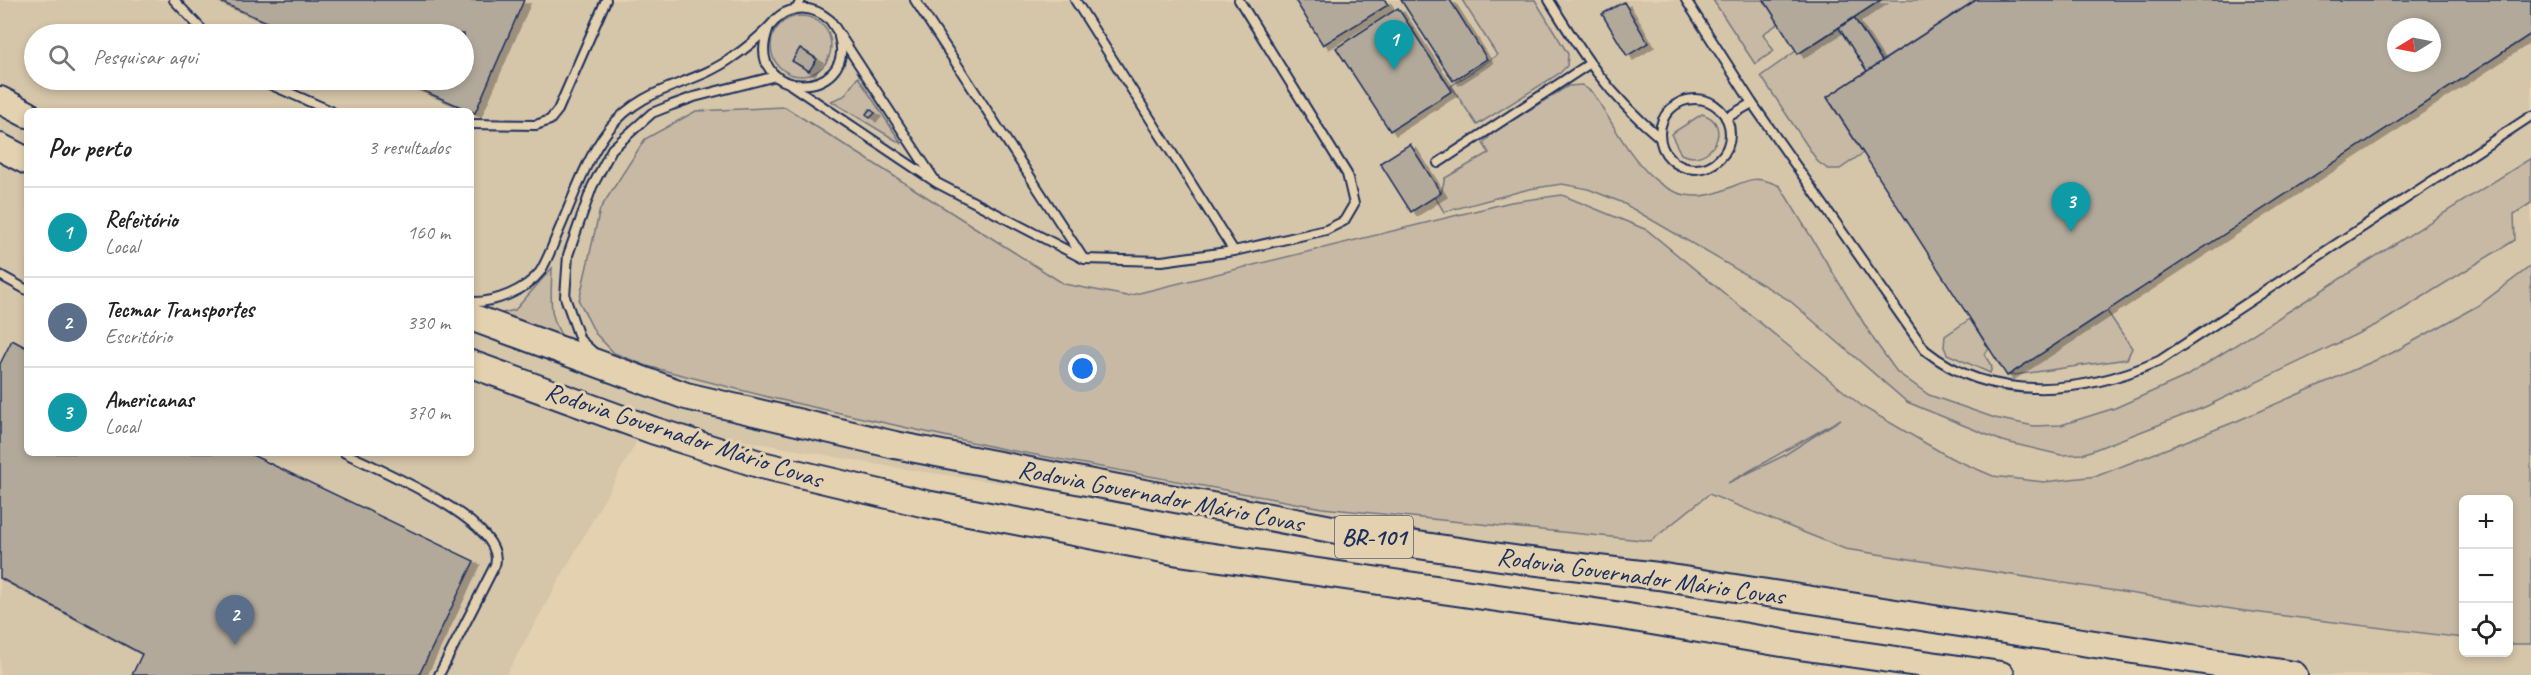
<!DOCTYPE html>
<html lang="pt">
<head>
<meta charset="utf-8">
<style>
  :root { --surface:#fff; --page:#f6f6f6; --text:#222; --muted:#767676; --line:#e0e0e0; --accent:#1b2f5e }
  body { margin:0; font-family:Caveat,sans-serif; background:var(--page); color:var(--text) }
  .controls { position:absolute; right:18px; bottom:18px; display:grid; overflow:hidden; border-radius:9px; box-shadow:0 3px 9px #0003 }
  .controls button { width:54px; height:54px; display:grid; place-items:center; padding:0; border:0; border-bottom:2px solid var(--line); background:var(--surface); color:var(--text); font:30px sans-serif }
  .compass { position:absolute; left:2387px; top:18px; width:54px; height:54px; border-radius:50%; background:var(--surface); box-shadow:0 3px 9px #0003; rotate:260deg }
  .you { position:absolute; left:1083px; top:369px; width:21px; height:21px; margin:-15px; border:4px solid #fff; border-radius:50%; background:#1a73e8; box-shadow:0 0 0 9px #1a73e833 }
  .badge { display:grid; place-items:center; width:39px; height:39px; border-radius:50%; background:var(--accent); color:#fff; font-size:20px; font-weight:700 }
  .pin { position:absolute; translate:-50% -50px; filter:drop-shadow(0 2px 3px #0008) }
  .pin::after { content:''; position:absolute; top:32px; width:21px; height:18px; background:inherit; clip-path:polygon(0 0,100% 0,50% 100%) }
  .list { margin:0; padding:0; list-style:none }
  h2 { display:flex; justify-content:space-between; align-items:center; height:78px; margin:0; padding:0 24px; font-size:26px }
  h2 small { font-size:20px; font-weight:400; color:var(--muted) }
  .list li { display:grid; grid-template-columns:39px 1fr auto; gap:18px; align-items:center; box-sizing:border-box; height:90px; padding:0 24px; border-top:2px solid var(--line) }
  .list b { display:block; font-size:22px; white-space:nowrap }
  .list p { margin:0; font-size:20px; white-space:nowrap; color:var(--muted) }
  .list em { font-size:20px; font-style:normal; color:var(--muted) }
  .icon { flex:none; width:33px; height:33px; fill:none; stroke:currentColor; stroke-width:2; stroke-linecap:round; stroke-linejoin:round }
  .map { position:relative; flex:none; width:2531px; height:675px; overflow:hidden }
  .search { position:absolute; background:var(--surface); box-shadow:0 3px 9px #0003; left:24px; top:24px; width:450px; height:66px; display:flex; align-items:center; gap:15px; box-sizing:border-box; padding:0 21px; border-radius:33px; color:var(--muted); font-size:22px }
  .panel { position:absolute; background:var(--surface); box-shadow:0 3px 9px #0003; left:24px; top:108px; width:450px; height:348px; border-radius:9px }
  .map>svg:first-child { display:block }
  .built { fill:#d5c5a9; fill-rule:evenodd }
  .green { fill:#c7b9a3; stroke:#717480; stroke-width:1.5; fill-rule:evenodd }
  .building { fill:#b2a99b; stroke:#1b2f5e; stroke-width:1.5; fill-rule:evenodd; filter:url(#shadow) }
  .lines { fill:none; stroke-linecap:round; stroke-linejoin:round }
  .service-casing { stroke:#1b2f5e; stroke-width:12 }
  .trunk-casing { stroke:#1b2f5e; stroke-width:30 }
  .service { stroke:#e4d1af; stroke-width:8 }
  .trunk { stroke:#e4d1af; stroke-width:26 }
  .labels { text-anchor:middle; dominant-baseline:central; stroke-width:6; stroke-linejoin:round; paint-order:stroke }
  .shield { fill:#e4d1af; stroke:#576076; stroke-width:1.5 }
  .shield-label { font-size:24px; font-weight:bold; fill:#1b2f5e }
  .street-label { font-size:26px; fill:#1b2f5e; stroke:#e4d1af }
</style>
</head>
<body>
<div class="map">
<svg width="2531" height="675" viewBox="0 0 2531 675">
  <defs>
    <filter id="shadow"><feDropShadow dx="6" dy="4" stdDeviation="0" flood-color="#0004"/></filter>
  </defs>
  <rect width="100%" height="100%" fill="#e4d1af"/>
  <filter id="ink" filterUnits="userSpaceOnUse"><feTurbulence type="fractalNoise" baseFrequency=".0167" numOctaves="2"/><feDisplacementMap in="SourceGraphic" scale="12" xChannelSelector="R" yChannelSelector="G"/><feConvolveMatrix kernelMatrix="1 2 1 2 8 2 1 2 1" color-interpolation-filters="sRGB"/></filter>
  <g filter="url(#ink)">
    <path class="built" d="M0 0H2531V675H2294L892 467 647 423 506 675H0ZM2396 27H2432V63H2396ZM34 34H464V80H34ZM27 111H471V453H27ZM2464 500H2508V652H2464Z"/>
    <g class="green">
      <polygon points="1462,0 1535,0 1568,54 1567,66 1560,73 1477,125 1451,86 1497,55"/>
      <polygon points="1713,0 1764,0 1779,23 1763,34 1774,51 1755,64"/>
      <polygon points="1881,0 1976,0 1882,61 1854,18"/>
      <circle cx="801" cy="46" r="30"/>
      <polygon points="1839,28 1867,71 1827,98 1863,153 1840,169 1828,169 1818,162 1761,76 1796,51 1798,54"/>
      <polygon points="858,77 902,144 831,101 844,96"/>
      <path d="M1582 85 1593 93C1623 138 1656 219 1724 190 1749 180 1753 174 1780 186L1874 340 1897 372 1929 395 1995 418 2034 426 2061 425 2115 408 2185 377 2531 158V203L2514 214 2515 240 2382 322 2205 407 2083 454 2061 455 2002 441 1907 402 1789 300 1621 202 1588 189 1562 184 1529 189 1444 212 1435 197 1441 193 1445 178 1489 153 1483 143 1495 131 1568 86Z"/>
      <path d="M785 107 1064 284 1127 296 1511 202 1562 195 1647 230 1863 407 1951 458 1993 476 2044 482 2097 476 2237 421 2392 353 2479 305 2531 266V644H2509L2508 500H2464L2463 638 2245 611 1845 549 1709 494 1651 541 1322 508 1003 449 772 398 647 366 614 353 595 333 579 301 600 209 645 139 696 111ZM1841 419 1783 456 1728 483Z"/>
      <path d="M1702 114C1735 123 1711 169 1681 154L1671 134Z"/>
      <path d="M552 268C551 303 547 317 569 347L494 315 515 310Z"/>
      <polygon points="2107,311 2132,348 2127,359 2007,376"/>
      <polygon points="1970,319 1989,349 1984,354 1992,367 1990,373 1947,354 1944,347 1945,336"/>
    </g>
    <g class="building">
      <polygon points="216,0 524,0 475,113 398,80 464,80 464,34 295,34"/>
      <polygon points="1295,0 1385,0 1388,5 1323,45"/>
      <polygon points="1401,0 1450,0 1487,59 1453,81"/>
      <polygon points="1764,0 1881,0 1798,54"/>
      <path d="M1976 0H2531V34L2007 376 1827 97ZM2396 27H2432V63H2396Z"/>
      <polygon points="1624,2 1648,43 1627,56 1602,14"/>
      <polygon points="1398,8 1452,91 1390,131 1336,48"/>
      <polygon points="1854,18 1882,61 1867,71 1839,28"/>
      <polygon points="800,48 817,59 809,71 792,61"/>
      <polygon points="870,109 875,113 870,118 866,114"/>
      <polygon points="1410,144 1441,193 1411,212 1380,163"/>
      <polygon points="12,340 27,348 27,453 248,453 474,561 419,675 132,675 142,654 0,578 0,364"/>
    </g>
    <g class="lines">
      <g class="service-casing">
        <g id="service">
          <polyline points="174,0 206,34"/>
          <polyline points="915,0 1083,258"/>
          <polyline points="1075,0 1234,251"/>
          <path d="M1549 0C1584 57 1608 94 1659 137"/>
          <path d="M1686 0 1752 103 1925 350C1992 404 2084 394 2159 361L2531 116"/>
          <polyline points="797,8 801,0"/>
          <path d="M768 30C742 103 858 100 839 37"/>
          <polyline points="260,80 331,111"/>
          <polyline points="791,85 937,183 1084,259 1162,261 1234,251 1326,230 1344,221 1354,204 1347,174 1239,0"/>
          <circle cx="1695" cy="134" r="35"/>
          <polyline points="1726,118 1752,103"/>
          <polyline points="471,124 536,125 550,120 558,110 606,0"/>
          <polyline points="1438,163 1589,64"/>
          <polyline points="0,275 27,290"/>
          <path d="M471 302C494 303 525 291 540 272 547 261 552 247 557 235 573 199 585 160 609 129 645 84 692 87 733 57 745 49 758 38 768 28 775 21 779 14 789 11 805 5 818 10 830 20L934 179"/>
          <polyline points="593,352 580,340 565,297 568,255 592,187 612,149 652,113 672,105 694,97 776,76"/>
          <path d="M345 453C377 469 508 522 495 565L439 675"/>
        </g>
      </g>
      <g class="trunk-casing">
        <g id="trunk">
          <polyline points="0,100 27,114"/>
          <polyline points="0,147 27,161"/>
          <polyline points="471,317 686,396 895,445 1404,543 1521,560 1658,576 2294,675"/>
          <polyline points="471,364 652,430 762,465 926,504 1179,552 1622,616 1806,647 2001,675"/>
        </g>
      </g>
      <use href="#service" class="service"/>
      <use href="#trunk" class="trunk"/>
    </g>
  </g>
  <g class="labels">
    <rect class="shield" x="1335" y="516" width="78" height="42" rx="4.5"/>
    <g class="shield-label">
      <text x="1374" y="537">BR-101</text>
    </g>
    <g class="street-label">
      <text transform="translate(684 435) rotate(18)">Rodovia Governador Mário Covas</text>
      <text transform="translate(1161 496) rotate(11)">Rodovia Governador Mário Covas</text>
      <text transform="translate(1641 576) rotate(8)">Rodovia Governador Mário Covas</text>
    </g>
  </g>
</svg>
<div class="controls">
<button>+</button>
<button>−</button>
<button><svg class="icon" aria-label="locate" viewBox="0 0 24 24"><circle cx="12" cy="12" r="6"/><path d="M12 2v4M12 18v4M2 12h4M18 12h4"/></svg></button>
</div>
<svg class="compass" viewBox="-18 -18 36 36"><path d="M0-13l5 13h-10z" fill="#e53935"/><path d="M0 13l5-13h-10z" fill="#767676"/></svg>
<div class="you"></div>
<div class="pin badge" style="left:1394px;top:70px;background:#0f9aa8">1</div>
<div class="pin badge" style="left:235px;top:645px;background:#5c6f8a">2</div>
<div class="pin badge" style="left:2071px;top:232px;background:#0f9aa8">3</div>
<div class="search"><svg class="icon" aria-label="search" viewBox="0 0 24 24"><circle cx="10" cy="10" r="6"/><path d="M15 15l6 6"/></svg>Pesquisar aqui</div>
<section class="panel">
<h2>Por perto<small>3 resultados</small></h2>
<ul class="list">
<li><span class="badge" style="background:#0f9aa8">1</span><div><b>Refeitório</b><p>Local</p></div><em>160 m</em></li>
<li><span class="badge" style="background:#5c6f8a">2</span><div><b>Tecmar Transportes</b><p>Escritório</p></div><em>330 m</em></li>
<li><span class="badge" style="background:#0f9aa8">3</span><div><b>Americanas</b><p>Local</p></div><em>370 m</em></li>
</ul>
</section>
</div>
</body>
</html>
